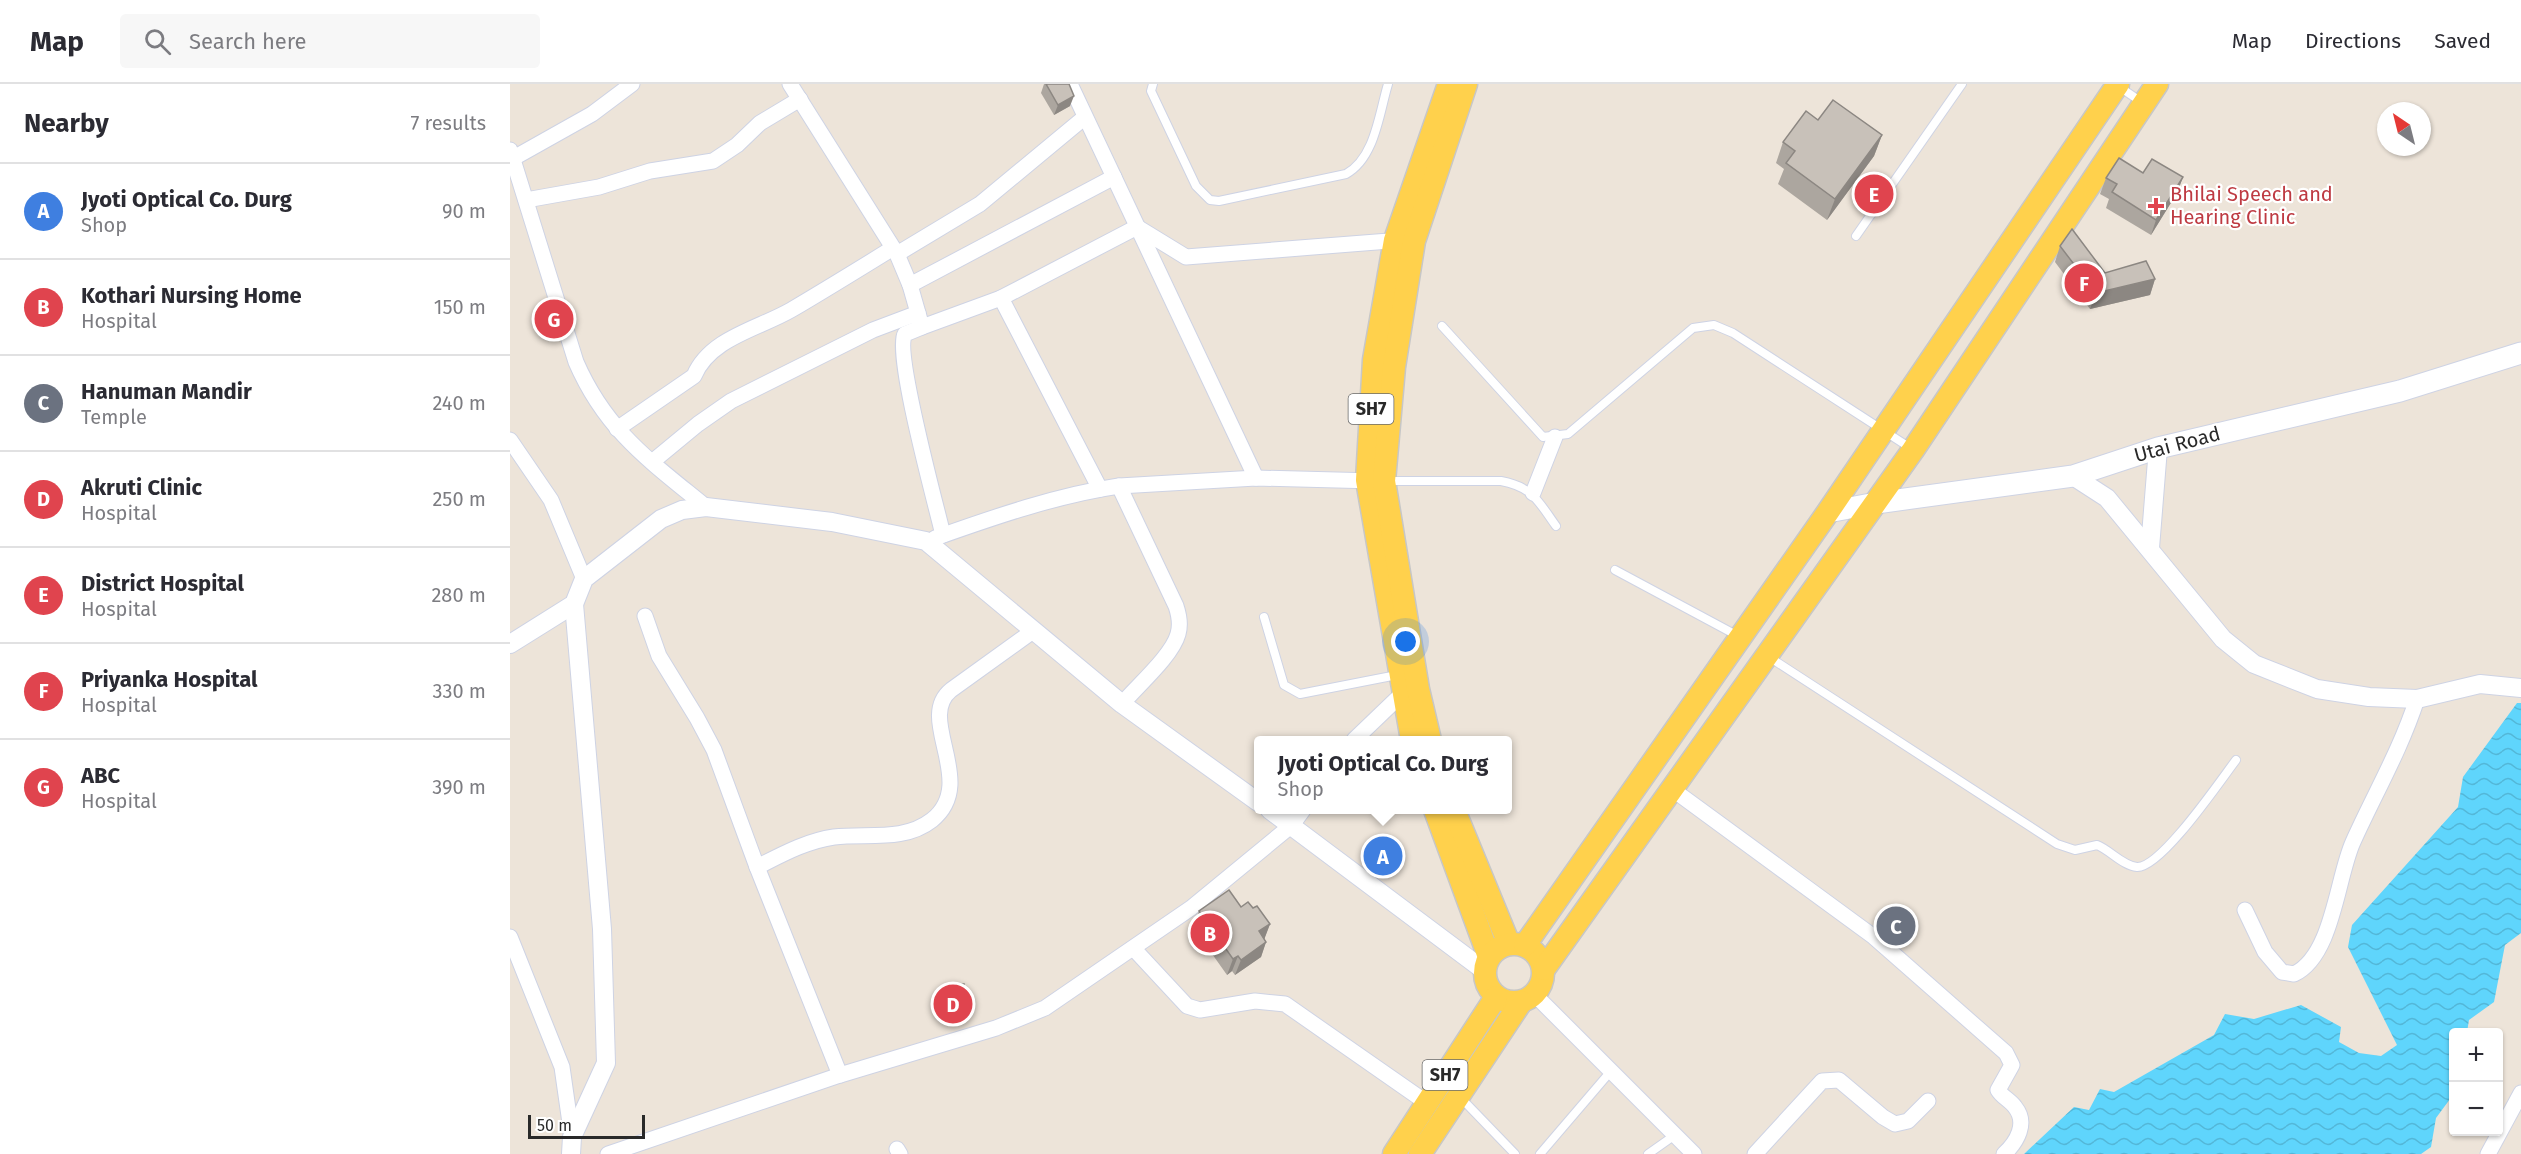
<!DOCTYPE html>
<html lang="en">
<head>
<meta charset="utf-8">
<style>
  :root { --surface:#fff; --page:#f7f7f7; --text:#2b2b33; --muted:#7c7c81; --line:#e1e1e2; --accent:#7c3aed }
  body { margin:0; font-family:"Fira Sans",sans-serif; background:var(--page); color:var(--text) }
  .controls { position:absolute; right:18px; bottom:18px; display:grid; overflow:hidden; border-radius:6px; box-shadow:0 2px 4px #0004 }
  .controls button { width:54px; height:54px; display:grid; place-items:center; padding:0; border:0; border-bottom:2px solid var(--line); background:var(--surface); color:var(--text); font:30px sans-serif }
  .compass { position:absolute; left:1867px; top:18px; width:54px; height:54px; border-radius:50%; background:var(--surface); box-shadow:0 2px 4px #0004; rotate:325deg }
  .scale { position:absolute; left:18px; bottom:15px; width:117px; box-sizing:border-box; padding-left:6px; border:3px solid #292929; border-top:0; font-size:16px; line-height:21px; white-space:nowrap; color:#292929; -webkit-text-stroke:4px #fff; paint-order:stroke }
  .you { position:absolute; left:896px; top:558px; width:21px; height:21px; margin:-15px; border:4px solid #fff; border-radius:50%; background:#1a73e8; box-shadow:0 0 0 9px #1a73e833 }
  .badge { display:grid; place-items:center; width:39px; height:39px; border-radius:50%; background:var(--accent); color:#fff; font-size:20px; font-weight:700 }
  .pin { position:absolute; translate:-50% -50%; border:3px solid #fff; box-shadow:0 2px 6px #0006 }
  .popup { position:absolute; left:744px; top:652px; width:258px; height:78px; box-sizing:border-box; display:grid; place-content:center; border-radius:6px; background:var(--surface); filter:drop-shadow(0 2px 4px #0005); font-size:20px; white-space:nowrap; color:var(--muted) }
  .popup b { font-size:22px; color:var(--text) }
  .popup::after { content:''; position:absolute; left:50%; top:100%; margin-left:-12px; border:12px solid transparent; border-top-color:var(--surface) }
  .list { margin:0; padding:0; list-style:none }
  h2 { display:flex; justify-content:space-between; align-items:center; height:78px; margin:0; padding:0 24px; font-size:26px }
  h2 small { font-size:20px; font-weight:400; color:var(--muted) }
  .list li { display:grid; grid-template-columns:39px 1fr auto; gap:18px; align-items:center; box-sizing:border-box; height:96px; padding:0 24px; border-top:2px solid var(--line) }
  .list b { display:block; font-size:22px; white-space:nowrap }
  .list p { margin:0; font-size:20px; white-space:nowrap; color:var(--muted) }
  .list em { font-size:20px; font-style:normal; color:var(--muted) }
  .icon { flex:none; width:33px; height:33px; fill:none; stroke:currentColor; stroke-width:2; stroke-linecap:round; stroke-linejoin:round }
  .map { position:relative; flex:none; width:2011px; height:1070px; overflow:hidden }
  header { display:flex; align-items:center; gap:36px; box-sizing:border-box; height:84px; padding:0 30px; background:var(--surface); border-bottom:2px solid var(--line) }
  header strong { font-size:28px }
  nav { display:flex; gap:33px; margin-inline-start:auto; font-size:21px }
  .search { width:420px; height:54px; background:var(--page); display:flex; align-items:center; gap:15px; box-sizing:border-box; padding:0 21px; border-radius:6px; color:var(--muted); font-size:22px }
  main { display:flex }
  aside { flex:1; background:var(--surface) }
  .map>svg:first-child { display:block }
  .water { fill:url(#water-waves) }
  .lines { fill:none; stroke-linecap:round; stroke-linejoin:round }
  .service-casing { stroke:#ced3e4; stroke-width:10 }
  .minor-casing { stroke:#ced3e4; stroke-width:17 }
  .tertiary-casing { stroke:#ced3e4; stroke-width:20 }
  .secondary-casing { stroke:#ced3e4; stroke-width:23 }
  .primary-casing { stroke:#c7c7c7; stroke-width:25 }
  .service { stroke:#fff; stroke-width:8 }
  .minor { stroke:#fff; stroke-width:15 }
  .tertiary { stroke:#fff; stroke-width:18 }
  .secondary { stroke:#fff; stroke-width:21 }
  .primary { stroke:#ffd14c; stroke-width:22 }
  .wall { fill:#aca69f }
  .shaded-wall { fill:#8c8782 }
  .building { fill:#c8c1b9; stroke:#8c8782; stroke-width:1.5 }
  .health-dot { fill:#e0444e; stroke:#fff; stroke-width:2 }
  .labels { text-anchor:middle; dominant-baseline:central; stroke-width:4.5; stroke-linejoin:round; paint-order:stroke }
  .shield { fill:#fff; stroke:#696969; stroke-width:1.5 }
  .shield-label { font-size:18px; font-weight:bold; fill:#292929 }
  .health-label { font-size:20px; fill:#be3a42; stroke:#fff; text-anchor:start }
  .street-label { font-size:20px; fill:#292929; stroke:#fff }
</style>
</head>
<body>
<header>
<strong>Map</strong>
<div class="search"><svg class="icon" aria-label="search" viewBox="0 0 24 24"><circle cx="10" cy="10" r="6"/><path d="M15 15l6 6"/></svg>Search here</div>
<nav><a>Map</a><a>Directions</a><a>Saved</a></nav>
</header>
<main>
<aside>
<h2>Nearby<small>7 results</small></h2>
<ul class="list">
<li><span class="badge" style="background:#3f7fe0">A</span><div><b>Jyoti Optical Co. Durg</b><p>Shop</p></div><em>90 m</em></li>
<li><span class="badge" style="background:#e0444e">B</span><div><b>Kothari Nursing Home</b><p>Hospital</p></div><em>150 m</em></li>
<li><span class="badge" style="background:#6b7280">C</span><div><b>Hanuman Mandir</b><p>Temple</p></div><em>240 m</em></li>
<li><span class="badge" style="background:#e0444e">D</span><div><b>Akruti Clinic</b><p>Hospital</p></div><em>250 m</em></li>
<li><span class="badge" style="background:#e0444e">E</span><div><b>District Hospital</b><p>Hospital</p></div><em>280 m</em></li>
<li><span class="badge" style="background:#e0444e">F</span><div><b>Priyanka Hospital</b><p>Hospital</p></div><em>330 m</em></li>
<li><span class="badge" style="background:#e0444e">G</span><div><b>ABC</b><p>Hospital</p></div><em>390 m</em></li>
</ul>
</aside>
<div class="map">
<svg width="2011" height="1070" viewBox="0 0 2011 1070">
  <defs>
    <pattern id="water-waves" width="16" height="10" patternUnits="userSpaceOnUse" patternTransform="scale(1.5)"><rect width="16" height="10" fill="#5fd5fc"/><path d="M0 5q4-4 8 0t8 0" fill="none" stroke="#53b7d8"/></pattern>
  </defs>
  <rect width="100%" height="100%" fill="#ede4d9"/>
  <polygon class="water" points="2007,619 2011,619 2011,849 1995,861 1984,918 1959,936 1957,948 1944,948 1943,1011 1926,1034 1921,1063 1911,1070 1514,1070 1564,1023 1579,1026 1590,1005 1604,1008 1704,951 1715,930 1744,935 1791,921 1831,943 1829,958 1849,969 1871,972 1887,961 1838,863 1842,841 1948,723 1953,693"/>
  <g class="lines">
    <g class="service-casing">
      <g id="service">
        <path d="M643 0 641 7 686 102 700 116 709 117 836 90C865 74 869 30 878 0"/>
        <polyline points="1608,2 1633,19"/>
        <polyline points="1346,152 1452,0"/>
        <polyline points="932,242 1033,353 1058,350 1183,244 1204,241 1223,249 1402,365"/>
        <path d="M878 397H991C1023 403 1028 417 1046 442"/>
        <polyline points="1105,486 1228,552"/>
        <polyline points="754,533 774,601 790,610 887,591"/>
        <path d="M1259 573 1547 760 1565 766 1587 761C1600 766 1613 782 1627 783 1651 784 1710 697 1726 676"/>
        <polyline points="950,1013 1005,1070"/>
        <polyline points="1030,1070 1101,987"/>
        <polyline points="1138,1070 1165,1051"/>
      </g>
    </g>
    <g class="minor-casing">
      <g id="minor">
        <path d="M280 0 387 170 400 201 412 243 395 250C384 268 426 421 433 451"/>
        <polyline points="560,0 746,394"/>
        <path d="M0 66 66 278C96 347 140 377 196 423"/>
        <polyline points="0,76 82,30 122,0"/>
        <polyline points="16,116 89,103 140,87 203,77 227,61 250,39 290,15"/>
        <polyline points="387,170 470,120 575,33"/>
        <polyline points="400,201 604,93"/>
        <polyline points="491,214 590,405"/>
        <polyline points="412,243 491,214 627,143 676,173 892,156"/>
        <path d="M107 345 184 292C200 254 248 245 281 226 315 206 349 185 383 164"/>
        <polyline points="0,356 41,416 74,495"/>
        <polyline points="142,378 188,340 221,317 363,246 408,229"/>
        <path d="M609 402 666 522C669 531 671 540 668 550 662 572 627 602 612 620"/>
        <polyline points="1023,409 1045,353"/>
        <path d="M425 454C484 433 548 411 609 402L746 394 865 397"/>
        <polyline points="135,532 149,572 187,634 204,666 247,783 330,991"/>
        <polyline points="844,656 893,609"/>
        <path d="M1162 705 1364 853 1496 969 1502 981 1488 1006C1492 1013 1500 1016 1505 1023 1518 1039 1507 1058 1494 1070"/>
        <path d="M247 783C271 771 296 757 324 753 357 749 394 758 422 736 469 698 405 635 441 606L523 547"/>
        <path d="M1735 826 1755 868 1772 888 1784 890C1823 872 1827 793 1843 758 1865 709 1890 667 1907 615"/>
        <polyline points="0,853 52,983 62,1053"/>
        <polyline points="624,865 677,922 690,926 745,917 775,920 917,1019"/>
        <polyline points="1025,911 1184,1070"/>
        <polyline points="387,1065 390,1070"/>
        <polyline points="98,1070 330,991 486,944 535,924 681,824 782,741 793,726"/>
        <polyline points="1245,1070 1312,997 1329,996 1373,1033 1385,1040 1398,1037 1418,1017"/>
        <polyline points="1978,1070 2011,1009"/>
      </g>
    </g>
    <g class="tertiary-casing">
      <g id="tertiary">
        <polyline points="1563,392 1597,414 1713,555 1744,580 1807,605 1859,613 1907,615 1970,600 2011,604"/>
        <polyline points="1640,464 1648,364"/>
        <polyline points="0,560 64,520 74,495 151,435 172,426 196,423 322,438 416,457 612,620 748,718"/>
        <polyline points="760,726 975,887"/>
        <polyline points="61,1070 62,1053 96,979 92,845 64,520"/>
      </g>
    </g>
    <g class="secondary-casing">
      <polyline id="secondary" points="1318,428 1366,419 1563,392 1648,364 1890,307 2011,269"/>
    </g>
    <g class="primary-casing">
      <g id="primary">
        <polyline points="902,656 857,396 864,276 885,156 939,0"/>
        <polyline points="920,656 908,605 874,397 884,283 904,157 956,0"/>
        <polyline points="925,726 979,873"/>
        <polyline points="944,726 999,860"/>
        <circle cx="1004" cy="889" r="29"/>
        <polyline points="1015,861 1318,428 1608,0"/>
        <polyline points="1034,885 1403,366 1647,0"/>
        <polyline points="884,1070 986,913"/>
        <polyline points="910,1070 1011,918"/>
      </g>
    </g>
    <use href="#service" class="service"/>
    <use href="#minor" class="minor"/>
    <use href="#tertiary" class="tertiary"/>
    <use href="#secondary" class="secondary"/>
    <use href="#primary" class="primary"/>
  </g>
  <g class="wall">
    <polygon points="534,0 559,0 560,22 544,31 531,9"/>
    <polygon points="1308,36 1372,51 1364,72 1317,136 1268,100 1274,85 1266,79 1273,58"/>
    <polygon points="1673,93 1667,109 1641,151 1596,124 1599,115 1590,110 1596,94"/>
    <polygon points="1550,162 1595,189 1645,195 1640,211 1580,225 1545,178"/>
    <polygon points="743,824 760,840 754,855 756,858 751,873 725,891 722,887 717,891 683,843 689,827"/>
    <polygon points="437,901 454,917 451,928 434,929 434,911"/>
  </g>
  <g class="shaded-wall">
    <polygon points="564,12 560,22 544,31 548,21"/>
    <polygon points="1372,51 1364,72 1317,136 1325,115"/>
    <polygon points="1673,93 1667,109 1641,151 1646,136"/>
    <polygon points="1645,195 1640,211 1580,225 1586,209"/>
    <polygon points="760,840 754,856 749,847"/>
    <polygon points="756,858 751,873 725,891 731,876"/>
    <polygon points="728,872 722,887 717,891 723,875"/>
    <polygon points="454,917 451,928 434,929 438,918"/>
  </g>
  <g class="building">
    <polygon points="536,0 559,0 564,12 548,21"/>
    <polygon points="1323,16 1372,51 1325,115 1276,79 1285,67 1273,58 1296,27 1308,36"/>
    <polygon points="1609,74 1633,89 1642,75 1673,93 1646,136 1602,108 1607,100 1596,94"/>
    <polygon points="1562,145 1595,189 1636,177 1645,195 1586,209 1550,162"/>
    <polygon points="719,806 731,823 738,818 743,824 747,822 760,840 749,847 756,858 731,876 728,872 723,875 689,827"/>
    <polygon points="454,900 454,917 438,918 437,901"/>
  </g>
  <path class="health-dot" d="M1643 113h6v6h6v6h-6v6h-6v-6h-6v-6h6z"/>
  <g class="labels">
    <g class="shield">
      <rect x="838.5" y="310" width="45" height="30" rx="4.5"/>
      <rect x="912.5" y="976" width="45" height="30" rx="4.5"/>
    </g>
    <g class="shield-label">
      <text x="861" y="325">SH7</text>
      <text x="935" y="991">SH7</text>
    </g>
    <g class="health-label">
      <text x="1660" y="110">Bhilai Speech and<tspan x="1660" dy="23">Hearing Clinic</tspan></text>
    </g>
    <g class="street-label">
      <text transform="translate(1667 360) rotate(-15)">Utai Road</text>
    </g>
  </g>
</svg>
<div class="controls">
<button>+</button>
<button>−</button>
</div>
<svg class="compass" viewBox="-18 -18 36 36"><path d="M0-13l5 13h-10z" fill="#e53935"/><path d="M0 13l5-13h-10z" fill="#7c7c81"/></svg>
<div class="scale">50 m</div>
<div class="you"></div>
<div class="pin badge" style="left:873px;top:772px;background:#3f7fe0">A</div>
<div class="popup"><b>Jyoti Optical Co. Durg</b>Shop</div>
<div class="pin badge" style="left:700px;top:849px;background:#e0444e">B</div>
<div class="pin badge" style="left:1386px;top:842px;background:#6b7280">C</div>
<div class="pin badge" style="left:443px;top:920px;background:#e0444e">D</div>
<div class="pin badge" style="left:1364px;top:110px;background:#e0444e">E</div>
<div class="pin badge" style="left:1574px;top:199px;background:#e0444e">F</div>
<div class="pin badge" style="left:44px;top:235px;background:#e0444e">G</div>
</div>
</main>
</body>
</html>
